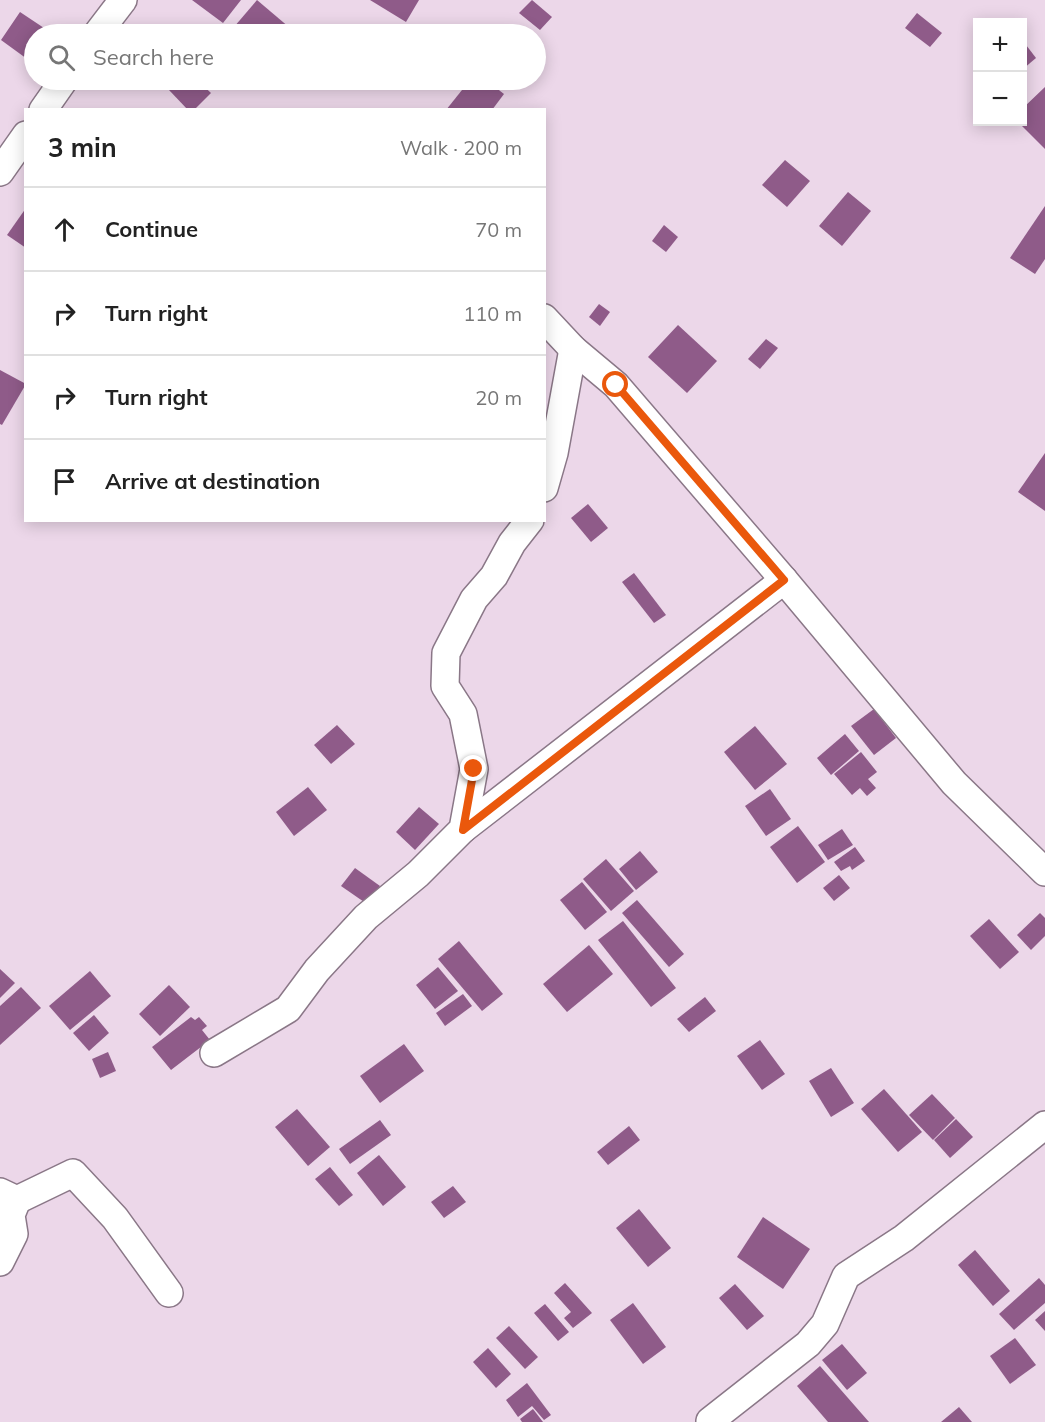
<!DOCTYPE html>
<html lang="en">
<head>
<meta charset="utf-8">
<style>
  :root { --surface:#fff; --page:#f6f6f6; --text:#222; --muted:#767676; --line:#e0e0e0 }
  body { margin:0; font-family:Mulish,sans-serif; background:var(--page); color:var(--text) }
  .controls { position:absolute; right:18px; top:18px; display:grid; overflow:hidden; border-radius:0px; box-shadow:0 3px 15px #0003 }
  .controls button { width:54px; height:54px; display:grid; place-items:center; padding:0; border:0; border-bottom:2px solid var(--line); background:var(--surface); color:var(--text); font:30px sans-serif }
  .stop { position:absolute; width:18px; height:18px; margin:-14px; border:4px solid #ea580c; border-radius:50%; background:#fff }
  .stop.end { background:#ea580c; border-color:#fff; box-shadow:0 2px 6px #0008 }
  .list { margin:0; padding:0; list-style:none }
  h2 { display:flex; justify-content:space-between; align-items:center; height:78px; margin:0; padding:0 24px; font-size:26px }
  h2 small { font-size:20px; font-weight:400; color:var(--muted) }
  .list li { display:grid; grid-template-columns:39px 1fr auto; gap:18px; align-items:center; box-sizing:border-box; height:84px; padding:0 24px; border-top:2px solid var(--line) }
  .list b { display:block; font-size:22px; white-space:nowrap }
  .list em { font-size:20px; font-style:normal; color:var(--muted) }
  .icon { flex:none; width:33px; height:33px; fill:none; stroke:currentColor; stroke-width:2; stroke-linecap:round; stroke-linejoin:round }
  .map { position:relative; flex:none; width:1045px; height:1422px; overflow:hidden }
  .search { position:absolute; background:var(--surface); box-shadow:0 3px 15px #0003; left:24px; top:24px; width:522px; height:66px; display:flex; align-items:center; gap:15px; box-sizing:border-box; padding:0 21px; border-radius:33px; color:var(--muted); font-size:22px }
  .panel { position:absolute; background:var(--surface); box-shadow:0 3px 15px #0003; left:24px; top:108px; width:522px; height:414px; border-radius:0px }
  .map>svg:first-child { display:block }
  .building { fill:#8f5b89 }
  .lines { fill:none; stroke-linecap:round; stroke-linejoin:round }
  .minor-casing { stroke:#8a7787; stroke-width:30 }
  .minor { stroke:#fff; stroke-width:27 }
  .route { stroke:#ea580c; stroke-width:8 }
</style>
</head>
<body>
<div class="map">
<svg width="1045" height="1422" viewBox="0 0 1045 1422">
  <rect width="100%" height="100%" fill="#ecd7e9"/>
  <g class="building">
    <polygon points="192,0 241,0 223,23"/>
    <polygon points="257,0 290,28 284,34 228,34"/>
    <polygon points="370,0 419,0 406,22"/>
    <polygon points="532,0 552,17 540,30 519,13"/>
    <polygon points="20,12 53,34 34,34 34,64 1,40"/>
    <polygon points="917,13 942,33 930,47 905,28"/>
    <polygon points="1023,41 1036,58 1023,69"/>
    <polygon points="180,80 197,80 211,93 194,110 188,110 169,90"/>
    <polygon points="470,80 486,80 504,94 492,110 446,110"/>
    <polygon points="1045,87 1045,149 1018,122 1023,122 1023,108"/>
    <polygon points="785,160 810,181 787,207 762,185"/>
    <polygon points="848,192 871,211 842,246 819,226"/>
    <polygon points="1045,206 1045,259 1035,274 1010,258"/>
    <polygon points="26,208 26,248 7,235"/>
    <polygon points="664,225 678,237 666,252 652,241"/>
    <polygon points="599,304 610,312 600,326 589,317"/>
    <polygon points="678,325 717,361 687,393 648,357"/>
    <polygon points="766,339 778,348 760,369 748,359"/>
    <polygon points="0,370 26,384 2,425 0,424"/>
    <polygon points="1045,453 1045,511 1018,492"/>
    <polygon points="588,504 608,528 591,542 571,518"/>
    <polygon points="634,573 666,615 654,623 622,582"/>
    <polygon points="874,709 896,738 874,755 851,726"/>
    <polygon points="337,725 355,744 331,764 314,745"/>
    <polygon points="755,726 787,764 755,790 724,752"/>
    <polygon points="845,734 859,751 831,775 817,758"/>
    <polygon points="861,752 877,772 868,779 876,788 867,796 860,788 852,795 834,774"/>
    <polygon points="308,787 327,810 294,836 276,812"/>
    <polygon points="770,789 791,819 766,836 745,806"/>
    <polygon points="419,807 439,824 415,850 396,832"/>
    <polygon points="798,826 825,862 797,883 770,847"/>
    <polygon points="842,829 853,845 828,860 818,845"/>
    <polygon points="855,847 865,861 852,870 850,866 841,871 834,862"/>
    <polygon points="640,851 658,872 636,890 619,869"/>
    <polygon points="606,859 634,891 611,911 583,879"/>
    <polygon points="355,868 380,886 367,904 341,886"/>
    <polygon points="839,875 850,888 834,901 823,888"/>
    <polygon points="582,882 607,912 585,930 560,900"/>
    <polygon points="637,900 684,954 669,967 622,913"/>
    <polygon points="1040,913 1045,918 1045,936 1031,950 1017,935"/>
    <polygon points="989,919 1019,952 1000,969 970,936"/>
    <polygon points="623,921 676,988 651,1007 598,940"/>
    <polygon points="459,941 503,994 482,1011 438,959"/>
    <polygon points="589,945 613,974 567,1012 543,984"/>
    <polygon points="438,967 458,991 435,1009 416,985"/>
    <polygon points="0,969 15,983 0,998"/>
    <polygon points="90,971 111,996 70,1030 49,1006"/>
    <polygon points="169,985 190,1007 160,1036 139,1014"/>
    <polygon points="21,987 41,1008 0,1045 0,1006"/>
    <polygon points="463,994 472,1006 445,1026 436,1013"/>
    <polygon points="705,997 716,1011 689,1032 677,1019"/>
    <polygon points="94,1015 109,1033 89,1051 73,1033"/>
    <polygon points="191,1017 195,1020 199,1017 207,1026 202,1030 210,1040 171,1070 152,1047"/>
    <polygon points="760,1040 785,1074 762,1090 737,1056"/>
    <polygon points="404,1044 424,1071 380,1103 360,1076"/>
    <polygon points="108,1052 116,1071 100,1078 92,1059"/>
    <polygon points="831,1068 854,1103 831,1117 809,1081"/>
    <polygon points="884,1089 922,1132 898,1152 861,1109"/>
    <polygon points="932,1094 955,1118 933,1140 909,1115"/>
    <polygon points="297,1109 330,1147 308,1166 275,1127"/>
    <polygon points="956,1119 973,1137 950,1158 934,1140"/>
    <polygon points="380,1120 391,1135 350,1164 339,1149"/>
    <polygon points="629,1126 640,1140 608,1165 597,1152"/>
    <polygon points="379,1155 406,1187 383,1206 357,1173"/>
    <polygon points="330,1167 353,1195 339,1206 315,1179"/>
    <polygon points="453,1186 466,1202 444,1218 431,1202"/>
    <polygon points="639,1209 671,1248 648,1267 616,1228"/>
    <polygon points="763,1217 810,1249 783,1289 737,1257"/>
    <polygon points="975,1250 1010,1291 993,1306 958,1265"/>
    <polygon points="1039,1278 1045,1285 1045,1303 1014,1330 999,1314"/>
    <polygon points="565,1283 592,1313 573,1328 564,1318 571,1312 554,1293"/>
    <polygon points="735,1284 764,1316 747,1330 719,1298"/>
    <polygon points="633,1303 666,1347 643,1364 610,1320"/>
    <polygon points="545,1304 569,1332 558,1341 534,1313"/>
    <polygon points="1045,1311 1045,1331 1035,1320"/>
    <polygon points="509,1326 538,1357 525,1369 496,1338"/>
    <polygon points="1015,1338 1036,1365 1010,1384 990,1356"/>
    <polygon points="842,1344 867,1373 847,1390 822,1360"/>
    <polygon points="488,1348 511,1374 496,1388 473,1362"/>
    <polygon points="820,1366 869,1422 828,1422 797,1386"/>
    <polygon points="527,1383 551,1415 544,1420 532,1406 518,1417 506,1400"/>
    <polygon points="959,1407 972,1422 941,1422"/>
    <polygon points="533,1409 543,1422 522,1422 520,1419"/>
  </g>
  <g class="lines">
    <g class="minor-casing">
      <g id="minor">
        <polyline points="97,34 123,0"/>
        <polyline points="43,110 64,80"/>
        <polyline points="0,172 26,135"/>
        <polyline points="544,318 573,349 616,385 784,580 954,783 1045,872"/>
        <polyline points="544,488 554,453 573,349"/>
        <polyline points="463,829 784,580"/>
        <polyline points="214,1053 288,1009 317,970 366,917 418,874 463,829 474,769 463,714 445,686 446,653 474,599 494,576 512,543 530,520"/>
        <polyline points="0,1192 17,1200 73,1173 115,1218 169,1293"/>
        <polyline points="0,1262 14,1234 11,1215 17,1200"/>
        <polyline points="710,1421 808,1344 825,1324 846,1276 904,1238 1045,1125"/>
      </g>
    </g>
    <use href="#minor" class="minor"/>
  </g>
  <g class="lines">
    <polyline class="route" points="474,769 463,830 784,580 616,385"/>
  </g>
</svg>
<div class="controls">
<button>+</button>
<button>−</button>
</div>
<div class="stop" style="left:616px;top:385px"></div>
<div class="stop end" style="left:474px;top:769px"></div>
<div class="search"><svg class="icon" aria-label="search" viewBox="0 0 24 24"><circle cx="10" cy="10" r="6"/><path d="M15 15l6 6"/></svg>Search here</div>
<section class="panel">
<h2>3 min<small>Walk · 200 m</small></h2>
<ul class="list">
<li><svg class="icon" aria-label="ahead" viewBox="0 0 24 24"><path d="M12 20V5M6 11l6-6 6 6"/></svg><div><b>Continue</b></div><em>70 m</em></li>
<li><svg class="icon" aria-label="right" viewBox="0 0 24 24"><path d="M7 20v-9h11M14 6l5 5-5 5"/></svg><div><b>Turn right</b></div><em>110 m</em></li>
<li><svg class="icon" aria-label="right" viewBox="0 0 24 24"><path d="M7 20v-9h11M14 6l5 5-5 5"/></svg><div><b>Turn right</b></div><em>20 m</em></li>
<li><svg class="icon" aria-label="arrive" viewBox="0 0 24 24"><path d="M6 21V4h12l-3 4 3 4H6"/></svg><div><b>Arrive at destination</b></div></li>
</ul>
</section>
</div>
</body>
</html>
